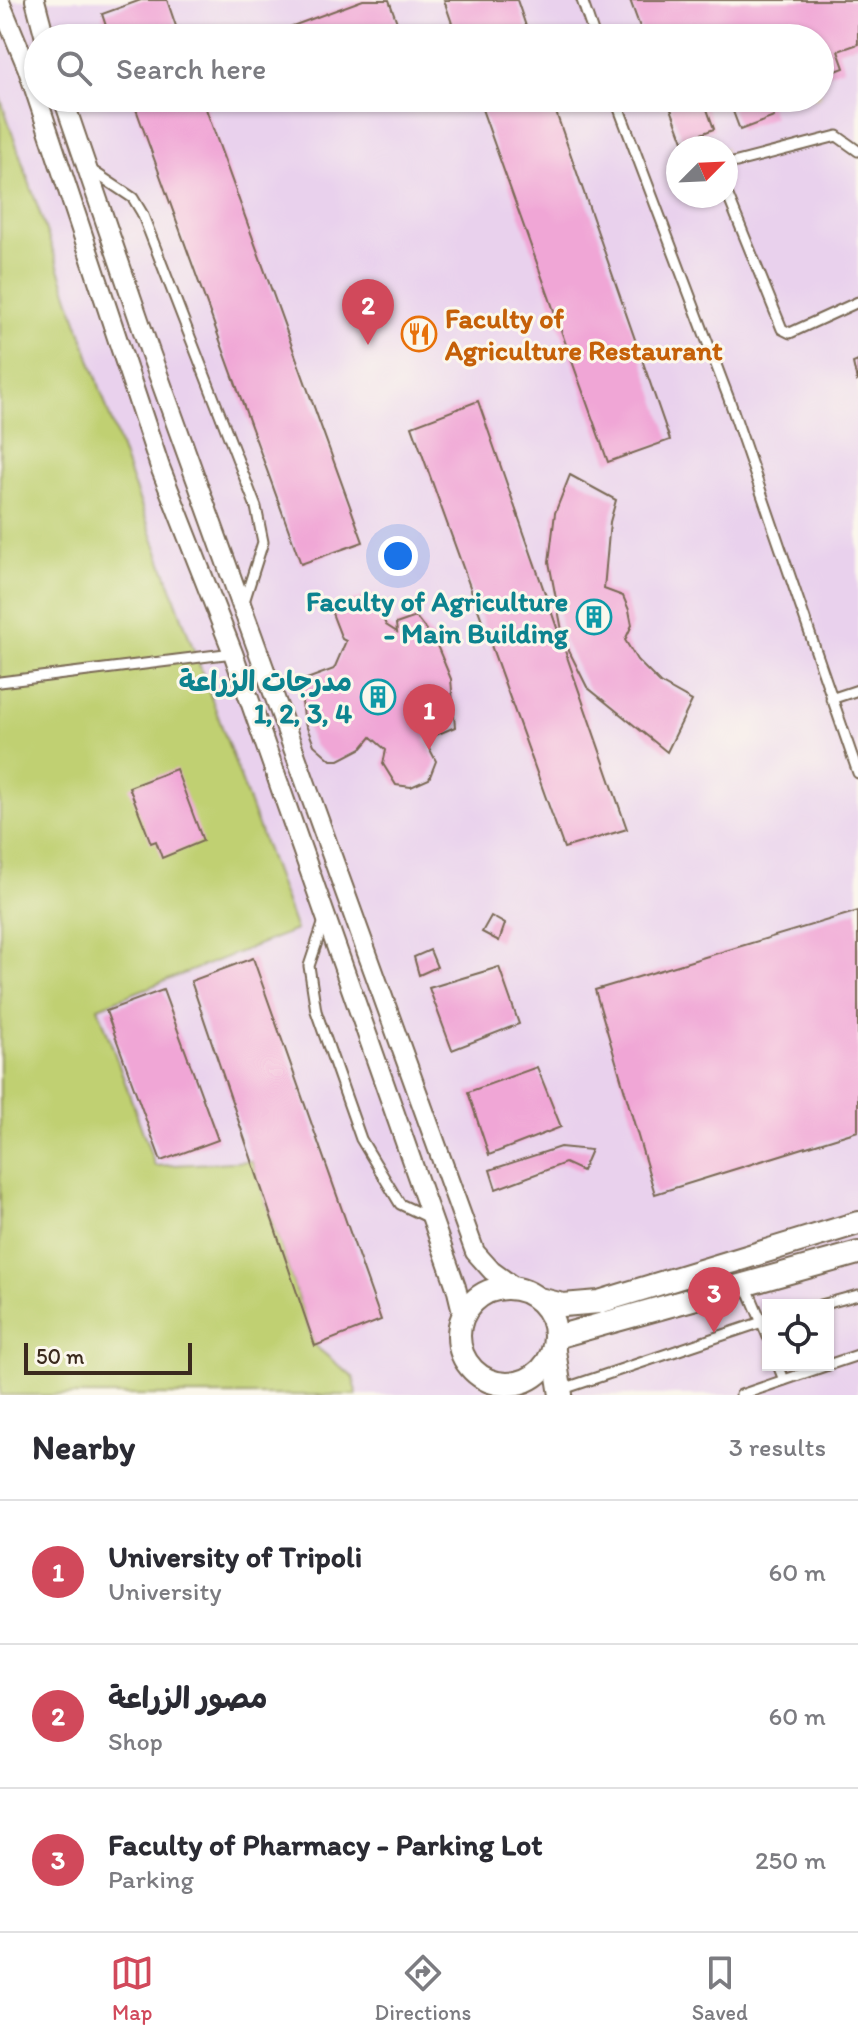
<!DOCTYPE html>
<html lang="en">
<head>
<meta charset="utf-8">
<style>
  :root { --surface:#fff; --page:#f2f2f3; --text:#2b2b33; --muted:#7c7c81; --line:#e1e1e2; --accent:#d1495b }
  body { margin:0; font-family:Itim,"Playpen Sans Arabic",sans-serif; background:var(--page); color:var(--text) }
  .controls { position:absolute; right:24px; bottom:24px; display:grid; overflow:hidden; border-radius:0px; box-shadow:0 2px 6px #0004 }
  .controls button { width:72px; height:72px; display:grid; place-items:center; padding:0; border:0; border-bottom:2px solid var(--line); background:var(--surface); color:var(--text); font:40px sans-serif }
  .compass { position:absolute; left:666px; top:136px; width:72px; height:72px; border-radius:50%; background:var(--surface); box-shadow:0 2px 6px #0004; rotate:66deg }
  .scale { position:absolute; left:24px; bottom:20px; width:168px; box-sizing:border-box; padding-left:8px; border:4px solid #3b2a1e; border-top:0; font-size:22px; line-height:28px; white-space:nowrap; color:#3b2a1e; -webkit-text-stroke:6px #fbf7ec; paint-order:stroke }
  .you { position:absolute; left:398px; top:556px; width:28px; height:28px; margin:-20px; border:6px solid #fff; border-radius:50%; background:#1a73e8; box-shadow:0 0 0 12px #1a73e833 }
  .badge { display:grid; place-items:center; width:52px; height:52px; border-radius:50%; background:var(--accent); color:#fff; font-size:26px; font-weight:700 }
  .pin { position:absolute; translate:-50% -66px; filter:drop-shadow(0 2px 4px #0008) }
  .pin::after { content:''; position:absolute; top:42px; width:28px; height:24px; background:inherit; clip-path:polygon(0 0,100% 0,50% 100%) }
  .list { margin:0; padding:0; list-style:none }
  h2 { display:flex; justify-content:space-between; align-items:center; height:104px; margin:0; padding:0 32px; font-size:34px }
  h2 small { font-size:26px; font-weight:400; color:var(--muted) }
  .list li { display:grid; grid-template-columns:52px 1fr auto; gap:24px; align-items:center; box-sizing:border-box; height:144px; padding:0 32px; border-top:2px solid var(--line) }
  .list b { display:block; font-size:30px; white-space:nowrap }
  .list p { margin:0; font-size:26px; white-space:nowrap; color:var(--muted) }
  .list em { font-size:26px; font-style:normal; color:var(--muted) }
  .icon { flex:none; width:44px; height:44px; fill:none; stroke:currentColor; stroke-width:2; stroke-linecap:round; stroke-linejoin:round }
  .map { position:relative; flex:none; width:858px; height:1395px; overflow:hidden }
  .search { position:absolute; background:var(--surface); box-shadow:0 2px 6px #0004; left:24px; right:24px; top:24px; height:88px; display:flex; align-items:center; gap:20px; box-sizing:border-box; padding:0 28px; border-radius:44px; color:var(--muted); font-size:30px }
  .sheet { height:536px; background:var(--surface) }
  nav { display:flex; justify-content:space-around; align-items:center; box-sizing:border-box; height:112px; border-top:2px solid var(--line); background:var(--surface); font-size:22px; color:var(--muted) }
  nav a { display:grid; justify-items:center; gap:4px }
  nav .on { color:var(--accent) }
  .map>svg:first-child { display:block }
  .built { fill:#e9d1ed; fill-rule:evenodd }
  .green { fill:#c0d072; stroke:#7e7d48; stroke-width:2 }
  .building { fill:#f0a6d6 }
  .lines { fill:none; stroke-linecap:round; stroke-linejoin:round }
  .service-casing { stroke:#7a6955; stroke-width:13 }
  .minor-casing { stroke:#7a6955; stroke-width:22 }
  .tertiary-casing { stroke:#7a6955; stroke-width:26 }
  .service { stroke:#fff; stroke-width:9 }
  .minor { stroke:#fff; stroke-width:18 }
  .tertiary { stroke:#fff; stroke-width:22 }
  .labels { text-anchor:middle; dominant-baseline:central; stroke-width:6; stroke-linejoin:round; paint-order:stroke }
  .food-label { font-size:28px; font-weight:bold; fill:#c56008; stroke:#fbf7ec; text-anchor:start }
  .culture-label { font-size:28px; font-weight:bold; fill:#0d838f; stroke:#fbf7ec; text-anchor:end }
</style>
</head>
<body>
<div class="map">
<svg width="858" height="1395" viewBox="0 0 858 1395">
  <rect width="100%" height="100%" fill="#fbf7ec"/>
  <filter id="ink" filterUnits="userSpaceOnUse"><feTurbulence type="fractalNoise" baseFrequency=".0125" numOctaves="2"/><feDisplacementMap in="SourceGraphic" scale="16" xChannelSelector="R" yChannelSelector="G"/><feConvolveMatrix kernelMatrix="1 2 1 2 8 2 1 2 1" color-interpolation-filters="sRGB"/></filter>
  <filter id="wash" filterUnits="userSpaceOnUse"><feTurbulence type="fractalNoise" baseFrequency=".006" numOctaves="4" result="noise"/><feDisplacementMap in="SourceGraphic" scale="32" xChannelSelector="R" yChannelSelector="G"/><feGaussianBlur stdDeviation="1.8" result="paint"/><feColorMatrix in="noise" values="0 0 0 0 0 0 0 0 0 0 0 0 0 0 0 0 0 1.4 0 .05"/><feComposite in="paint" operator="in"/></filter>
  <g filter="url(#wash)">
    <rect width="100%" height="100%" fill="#edb"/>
    <path class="built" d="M0 0H858V1395H0ZM38 38H820V98H38ZM678 148H726V196H678ZM768 1305H828V1365H768Z"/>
    <polygon class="green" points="0,97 130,475 296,930 98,1007 155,1166 252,1161 315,1346 354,1378 356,1395 0,1395"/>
    <g id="blocks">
      <g class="building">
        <polygon points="141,0 167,0 180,38 110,38 102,14"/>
        <polygon points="363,0 389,0 399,28 370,38 260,38"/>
        <polygon points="444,0 517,0 530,38 457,38"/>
        <polygon points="630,0 858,0 858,44 838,51 844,68 820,77 820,38 644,38"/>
        <polygon points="132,98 202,98 363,542 301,564"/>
        <polygon points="478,98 551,98 670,440 608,462"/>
        <polygon points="667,98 703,98 714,129 683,141"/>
        <polygon points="728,98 767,98 774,117 740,130"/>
        <polygon points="858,361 858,380 857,381 853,363"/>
        <polygon points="478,401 627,829 564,848 412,426"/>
        <polygon points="570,475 616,500 610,522 604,589 623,596 629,610 632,625 625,640 637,660 660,683 692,701 667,752 587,687 564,641 549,562 555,513"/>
        <polygon points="372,594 386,625 397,632 396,624 416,617 436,643 451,679 455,727 434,736 431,726 425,740 436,761 429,779 411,787 396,785 383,764 386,750 371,737 362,748 339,760 331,760 314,745 305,723 299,682 334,669 346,641 342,639 332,613 336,607"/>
        <polygon points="176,769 203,841 162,858 156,841 151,843 129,787"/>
        <polygon points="858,911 858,1131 655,1194 595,990"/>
        <polygon points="491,916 505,924 499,941 482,932"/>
        <polygon points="430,950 437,967 419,975 414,957"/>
        <polygon points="253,958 381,1320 315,1346 191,981"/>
        <polygon points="499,967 519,1024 452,1050 429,988"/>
        <polygon points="163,990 218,1140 161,1161 106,1011"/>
        <polygon points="537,1067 561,1127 489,1155 468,1092"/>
        <polygon points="560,1147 591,1150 582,1171 565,1163 496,1189 490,1170"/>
      </g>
    </g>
  </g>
  <g filter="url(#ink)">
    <use href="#blocks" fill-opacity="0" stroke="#7a6955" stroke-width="2"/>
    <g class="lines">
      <g class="service-casing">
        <g id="service">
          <polyline points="582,0 595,38"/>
          <polyline points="615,98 729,399 858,773"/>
          <polyline points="91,170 133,198 142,213 256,507 263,542 243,605"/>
          <polyline points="726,170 733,163 837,136 858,151"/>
          <polyline points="726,191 782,329 790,333 858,302"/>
          <polyline points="0,682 233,653"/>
          <polyline points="831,699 858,690"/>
          <polyline points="324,921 309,966 316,1011 361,1139 400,1204 432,1219"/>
          <polyline points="746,1285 768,1337"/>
          <polyline points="821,1305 858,1295"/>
          <polyline points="778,1365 784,1380"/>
          <polyline points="828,1365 858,1355"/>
          <polyline points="560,1390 768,1320"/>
          <polyline points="741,1395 828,1365"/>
        </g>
      </g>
      <g class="minor-casing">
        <g id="minor">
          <polyline points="35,0 45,38"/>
          <polyline points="0,2 27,67 160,467 233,653 456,1287 463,1316"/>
          <polyline points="63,98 150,352 475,1252 492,1271 517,1289"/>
        </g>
      </g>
      <g class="tertiary-casing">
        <g id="tertiary">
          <circle cx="507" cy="1336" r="48"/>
          <polyline points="539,1299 563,1305 599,1302 858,1223"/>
          <polyline points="556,1337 858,1253"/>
          <polyline points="554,1351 561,1395"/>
        </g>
      </g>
      <use href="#service" class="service"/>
      <use href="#minor" class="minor"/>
      <use href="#tertiary" class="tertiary"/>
    </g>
  </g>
  <defs>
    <g id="restaurant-ring" transform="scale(1.8)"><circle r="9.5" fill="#fbf7ec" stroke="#e8710a" stroke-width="1.5"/><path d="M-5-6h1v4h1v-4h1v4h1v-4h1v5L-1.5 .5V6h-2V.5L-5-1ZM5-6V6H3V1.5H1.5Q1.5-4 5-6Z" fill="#e8710a"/></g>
    <g id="building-ring" transform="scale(1.8)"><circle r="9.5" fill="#fbf7ec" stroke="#0f9aa8" stroke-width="1.5"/><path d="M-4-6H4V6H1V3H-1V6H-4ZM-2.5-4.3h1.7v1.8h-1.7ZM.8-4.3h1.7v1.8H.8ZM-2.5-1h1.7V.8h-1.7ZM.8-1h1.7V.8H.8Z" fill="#0f9aa8"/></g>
  </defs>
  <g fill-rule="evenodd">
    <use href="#restaurant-ring" x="419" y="334"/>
    <use href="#building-ring" x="594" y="617"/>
    <use href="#building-ring" x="378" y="697"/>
  </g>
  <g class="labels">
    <g class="food-label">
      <text x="445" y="318">Faculty of<tspan x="445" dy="32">Agriculture Restaurant</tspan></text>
    </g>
    <g class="culture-label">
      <text x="568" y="601">Faculty of Agriculture<tspan x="568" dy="32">- Main Building</tspan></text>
      <text x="352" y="681">مدرجات الزراعة<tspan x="352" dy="32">1, 2, 3, 4</tspan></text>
    </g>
  </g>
</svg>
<div class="controls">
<button><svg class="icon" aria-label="locate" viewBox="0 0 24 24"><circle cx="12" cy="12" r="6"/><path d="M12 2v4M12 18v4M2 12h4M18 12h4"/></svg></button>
</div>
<svg class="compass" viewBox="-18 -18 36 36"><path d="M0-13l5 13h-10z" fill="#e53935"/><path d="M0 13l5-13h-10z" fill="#7c7c81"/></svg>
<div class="scale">50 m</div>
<div class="you"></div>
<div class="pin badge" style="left:429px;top:750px">1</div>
<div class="pin badge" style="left:368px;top:345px">2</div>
<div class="pin badge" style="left:714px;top:1333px">3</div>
<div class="search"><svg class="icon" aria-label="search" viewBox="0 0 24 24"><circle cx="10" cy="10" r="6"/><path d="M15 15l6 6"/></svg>Search here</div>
</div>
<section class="sheet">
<h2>Nearby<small>3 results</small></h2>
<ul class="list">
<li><span class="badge">1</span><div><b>University of Tripoli</b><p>University</p></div><em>60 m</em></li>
<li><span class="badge">2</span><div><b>مصور الزراعة</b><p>Shop</p></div><em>60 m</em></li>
<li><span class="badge">3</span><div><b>Faculty of Pharmacy - Parking Lot</b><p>Parking</p></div><em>250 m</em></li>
</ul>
</section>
<nav>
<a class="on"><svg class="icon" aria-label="map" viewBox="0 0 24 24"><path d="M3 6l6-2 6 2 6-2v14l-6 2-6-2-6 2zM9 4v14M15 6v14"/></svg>Map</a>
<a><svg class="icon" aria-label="directions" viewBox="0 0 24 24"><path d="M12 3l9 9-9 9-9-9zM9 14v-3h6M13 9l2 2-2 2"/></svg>Directions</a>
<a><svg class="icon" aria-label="saved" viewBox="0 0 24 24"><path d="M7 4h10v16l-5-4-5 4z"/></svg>Saved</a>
</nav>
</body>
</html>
